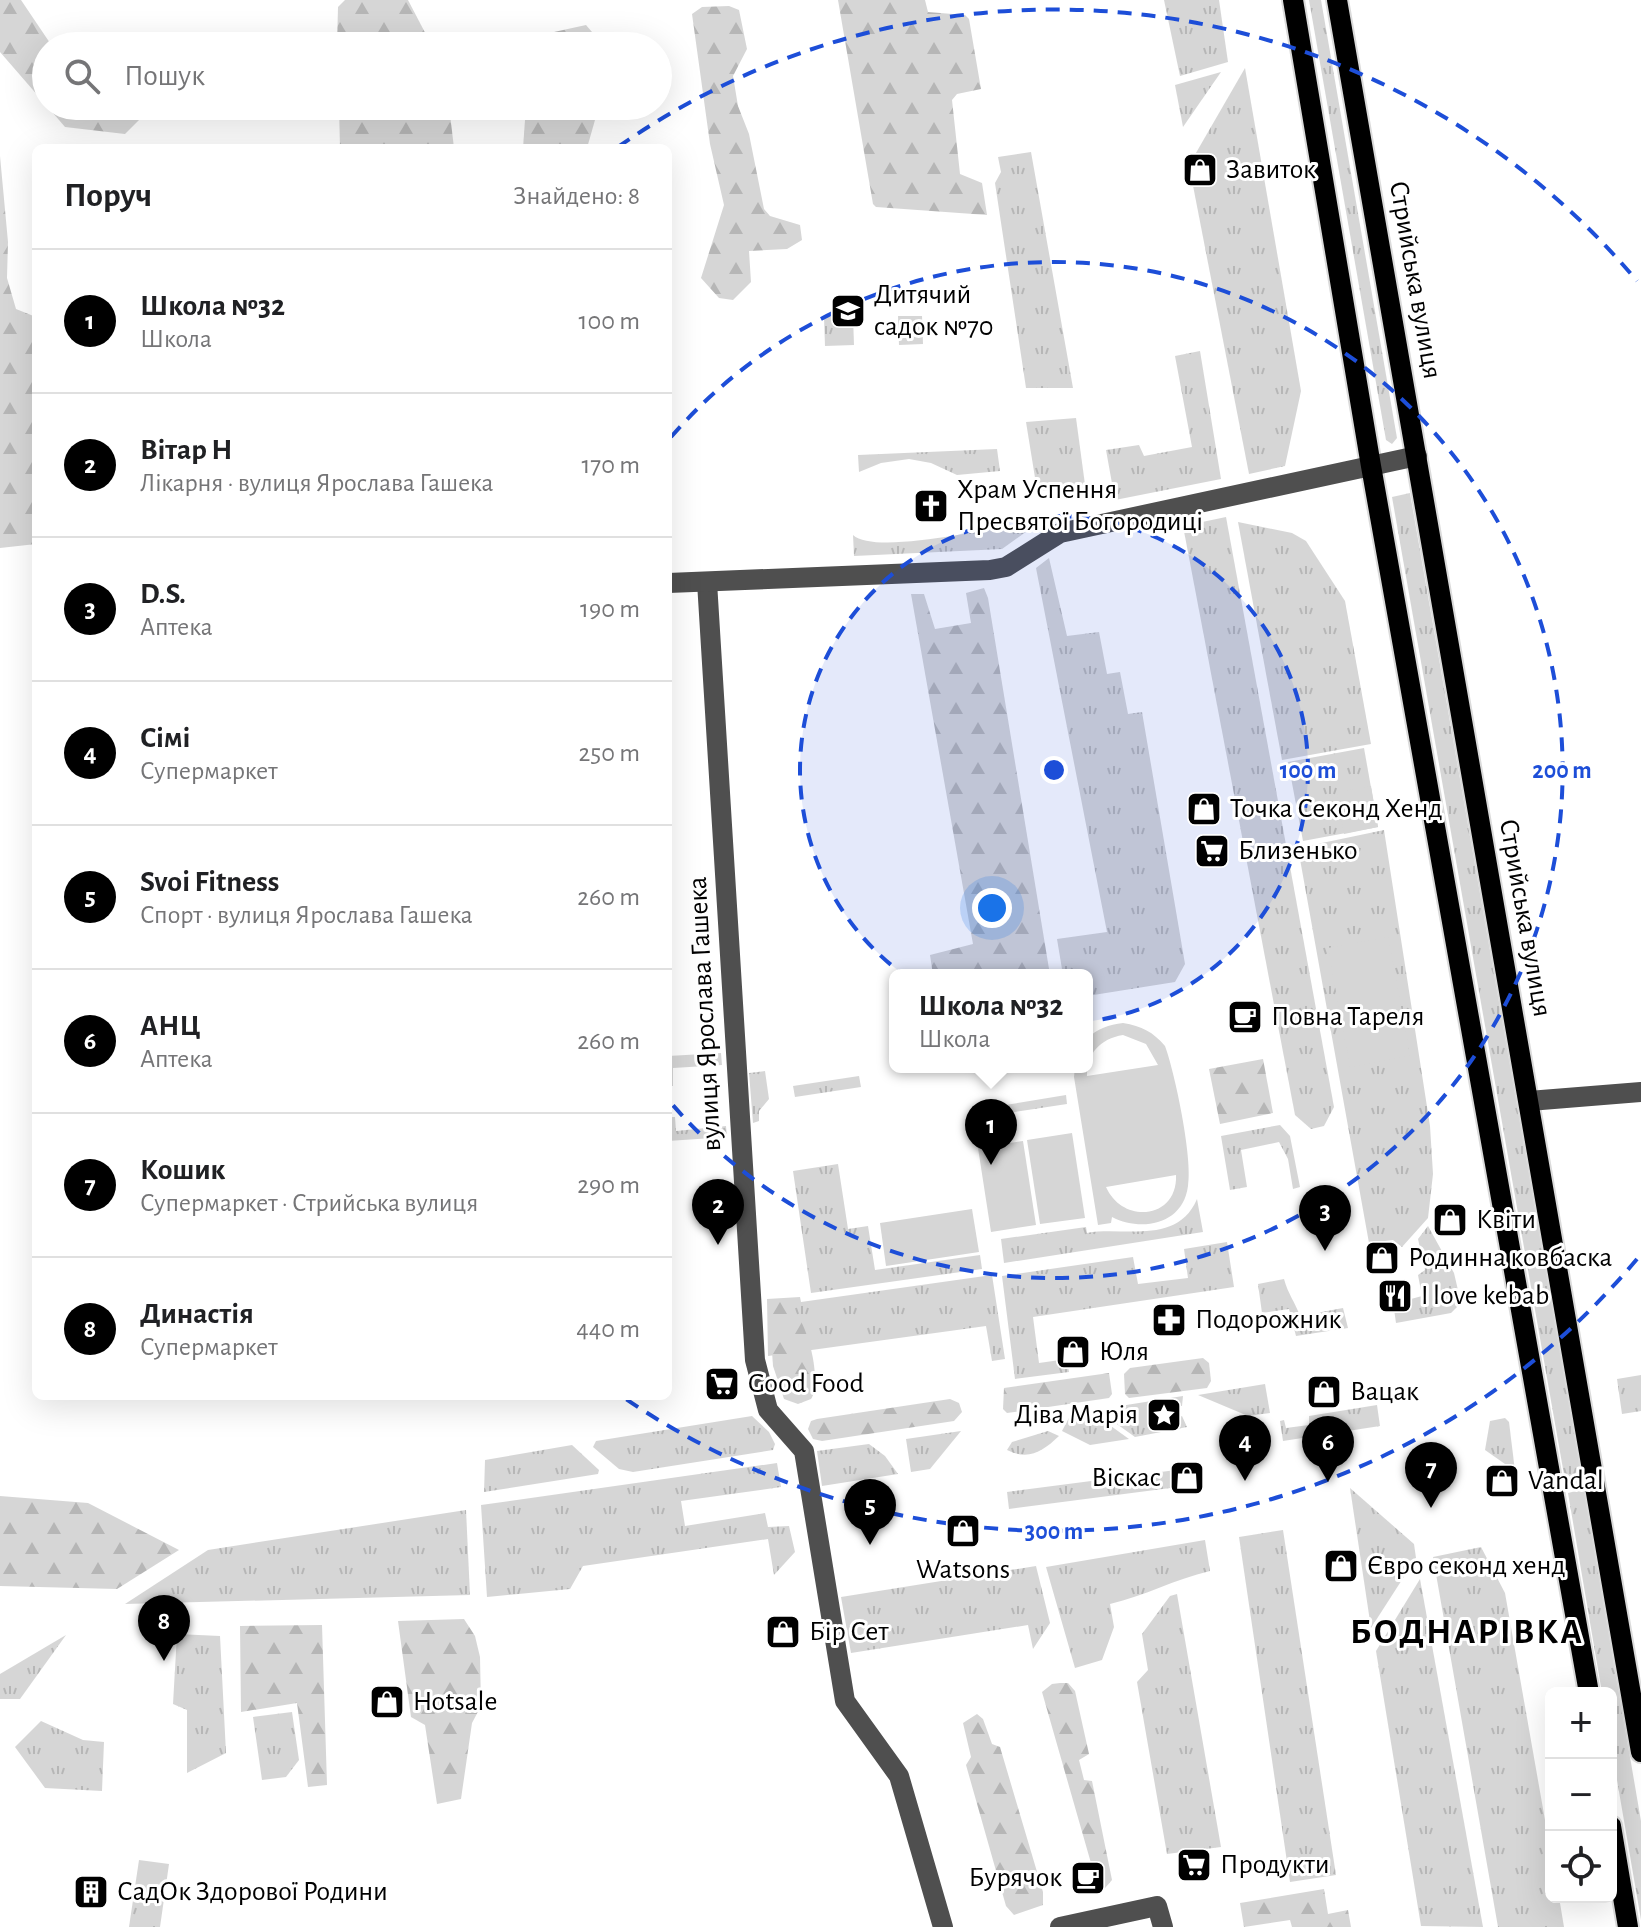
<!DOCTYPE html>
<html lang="uk">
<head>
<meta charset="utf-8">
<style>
  :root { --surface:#fff; --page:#f6f6f6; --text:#202124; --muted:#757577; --line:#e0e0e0; --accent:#000 }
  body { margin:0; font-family:"Alegreya Sans",sans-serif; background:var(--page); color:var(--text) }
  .controls { position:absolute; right:24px; bottom:24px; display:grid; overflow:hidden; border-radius:12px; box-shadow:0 8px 32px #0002 }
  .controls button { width:72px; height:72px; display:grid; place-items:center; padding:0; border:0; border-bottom:2px solid var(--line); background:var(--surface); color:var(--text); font:40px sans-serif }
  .you { position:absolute; left:992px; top:908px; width:28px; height:28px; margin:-20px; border:6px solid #fff; border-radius:50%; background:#1a73e8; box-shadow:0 0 0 12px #1a73e833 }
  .badge { display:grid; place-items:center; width:52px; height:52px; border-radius:50%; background:var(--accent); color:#fff; font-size:26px; font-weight:700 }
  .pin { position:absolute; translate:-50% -66px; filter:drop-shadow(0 2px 4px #0008) }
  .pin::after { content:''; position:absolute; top:42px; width:28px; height:24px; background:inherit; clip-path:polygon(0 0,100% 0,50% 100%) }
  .popup { position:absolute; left:889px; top:969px; width:204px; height:104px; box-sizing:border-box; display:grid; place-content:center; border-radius:12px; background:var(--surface); filter:drop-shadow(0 2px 6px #0005); font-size:26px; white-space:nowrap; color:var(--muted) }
  .popup b { font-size:30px; color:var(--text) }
  .popup::after { content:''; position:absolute; left:50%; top:100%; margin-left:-16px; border:16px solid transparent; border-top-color:var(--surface) }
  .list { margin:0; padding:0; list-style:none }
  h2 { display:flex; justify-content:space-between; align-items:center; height:104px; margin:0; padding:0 32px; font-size:34px }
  h2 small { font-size:26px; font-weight:400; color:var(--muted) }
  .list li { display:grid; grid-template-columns:52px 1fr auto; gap:24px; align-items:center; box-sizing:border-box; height:144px; padding:0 32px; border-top:2px solid var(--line) }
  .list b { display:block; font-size:30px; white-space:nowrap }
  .list p { margin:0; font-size:26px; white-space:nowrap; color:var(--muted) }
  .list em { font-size:26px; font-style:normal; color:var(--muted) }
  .icon { flex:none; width:44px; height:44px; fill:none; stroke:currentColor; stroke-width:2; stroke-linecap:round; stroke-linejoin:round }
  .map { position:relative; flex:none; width:1641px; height:1927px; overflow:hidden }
  .search { position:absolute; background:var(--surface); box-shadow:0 8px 32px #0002; left:32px; top:32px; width:640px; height:88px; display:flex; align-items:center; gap:20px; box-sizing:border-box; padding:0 28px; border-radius:44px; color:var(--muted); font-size:30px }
  .panel { position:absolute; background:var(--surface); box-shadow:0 8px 32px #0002; left:32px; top:144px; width:640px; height:1256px; border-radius:12px }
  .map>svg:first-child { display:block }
  .grass { fill:url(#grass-tufts) }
  .forest { fill:url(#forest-firs) }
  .pitch { fill:#d6d6d6; fill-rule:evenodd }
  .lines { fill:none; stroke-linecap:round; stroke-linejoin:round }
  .major-casing { stroke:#dbdbdb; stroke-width:24 }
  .minor { stroke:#4f4f4f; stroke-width:20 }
  .major { stroke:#000; stroke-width:20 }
  .ring { fill:none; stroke:#1d4ed8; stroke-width:4; stroke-dasharray:14 10 }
  .labels { text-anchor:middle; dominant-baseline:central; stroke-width:6; stroke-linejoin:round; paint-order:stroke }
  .poi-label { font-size:28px; fill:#000; stroke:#fff; text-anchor:start }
  .street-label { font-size:28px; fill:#000; stroke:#fff }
  .district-label { font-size:36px; font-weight:bold; letter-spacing:2px; fill:#000; stroke:#fff }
  .centre { fill:#1d4ed8; stroke:#fff; stroke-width:4 }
  .ring-label { font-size:24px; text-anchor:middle; font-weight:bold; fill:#1d4ed8; stroke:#fff; stroke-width:6; stroke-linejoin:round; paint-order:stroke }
</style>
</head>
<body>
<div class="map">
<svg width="1641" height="1927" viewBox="0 0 1641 1927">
  <defs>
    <pattern id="grass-tufts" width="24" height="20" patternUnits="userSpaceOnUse" patternTransform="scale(2)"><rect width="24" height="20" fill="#d6d6d6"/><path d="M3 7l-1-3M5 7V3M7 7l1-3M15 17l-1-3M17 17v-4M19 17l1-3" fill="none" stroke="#b6b6b6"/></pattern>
    <pattern id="forest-firs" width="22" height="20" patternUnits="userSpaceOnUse" patternTransform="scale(2)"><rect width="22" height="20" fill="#d6d6d6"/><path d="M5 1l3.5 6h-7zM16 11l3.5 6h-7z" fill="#b6b6b6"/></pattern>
  </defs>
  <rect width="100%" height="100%" fill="#fff"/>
  <g class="grass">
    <polygon points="1164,0 1219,0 1228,62 1180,76"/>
    <polygon points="1309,0 1321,0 1397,438 1392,444 1386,440"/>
    <polygon points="1245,68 1301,391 1285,466 1249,474 1189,165"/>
    <polygon points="1221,72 1183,127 1175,85"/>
    <polygon points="1031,152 1073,388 1026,388 995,183 1001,172 998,157"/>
    <polygon points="853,316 854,345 825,346 824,317"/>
    <polygon points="898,316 922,316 923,344 899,345"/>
    <polygon points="1200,351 1221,479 1115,500 1106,450 1139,445 1144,456 1192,447 1175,356"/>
    <polygon points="1076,418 1086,492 1037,490 1026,422"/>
    <polygon points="997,449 1000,471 957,475 931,463 909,459 881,463 859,472 858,455"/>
    <polygon points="1410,493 1583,1482 1566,1486 1392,497"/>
    <polygon points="1226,517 1334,1107 1324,1126 1311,1129 1295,1115 1183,526"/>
    <path d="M1029 522 1030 529 1002 549 854 556 853 535C876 556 995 527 1029 522Z"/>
    <polygon points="1238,522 1292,533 1306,541 1345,601 1371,744 1282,760"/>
    <polygon points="1049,558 1067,636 1099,632 1107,674 1120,672 1128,714 1142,712 1185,964 1175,982 1087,996 1087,975 1063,975 1057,939 1107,932 1036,568"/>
    <polygon points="1364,748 1378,827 1303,841 1288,762"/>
    <polygon points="1384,830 1430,1126 1433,1174 1428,1218 1402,1247 1393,1240 1369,1243 1298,848"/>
    <polygon points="721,1053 722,1065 673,1068 673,1086 668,1086 672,1082 668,1056"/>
    <polygon points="765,1071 769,1099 759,1111 759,1121 753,1123 749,1073"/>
    <polygon points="859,1076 861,1087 795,1097 793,1086"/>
    <polygon points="1066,1095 1067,1104 976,1118 975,1110"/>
    <polygon points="668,1112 669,1117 675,1117 676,1131 726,1126 727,1137 668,1141"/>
    <polygon points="1280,1125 1290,1136 1300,1187 1293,1189 1288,1159 1279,1142 1241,1150 1247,1187 1230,1190 1221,1136"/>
    <polygon points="838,1164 848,1229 868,1226 875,1270 980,1255 982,1269 811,1293 793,1171"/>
    <path d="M1197 1199 1203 1232 1004 1263 1001 1239 1086 1227 1087 1233C1122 1226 1177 1246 1197 1199Z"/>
    <polygon points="1428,1226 1454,1273 1461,1303 1451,1313 1396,1323 1394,1309 1407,1306 1411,1299 1422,1296 1418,1275 1425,1270 1418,1239"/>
    <polygon points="1227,1242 1234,1287 1033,1317 1039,1363 1067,1359 1069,1372 1015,1379 1002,1276 1133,1257 1138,1284 1188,1278 1184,1249"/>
    <polygon points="992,1275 1005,1359 992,1361 986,1326 768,1356 767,1299 800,1297 801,1302"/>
    <path d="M1284 1279C1288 1294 1295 1302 1300 1316L1343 1308 1348 1328 1296 1336 1289 1309 1262 1313 1258 1284Z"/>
    <polygon points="1641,1375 1641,1411 1622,1414 1617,1379"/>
    <polygon points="1265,1384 1270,1413 1248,1416 1198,1395"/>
    <polygon points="1183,1396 1182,1406 1160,1404 1153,1417 1163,1425 1182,1416 1187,1427 1135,1437 1114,1422 1120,1406"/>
    <polygon points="1377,1405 1380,1426 1283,1441 1280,1421 1284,1420 1286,1428 1309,1425 1309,1416"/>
    <polygon points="1090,1411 1129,1439 1090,1445 1062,1431 1071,1414"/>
    <polygon points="752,1416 769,1432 775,1444 773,1450 633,1472 619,1469 593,1447 596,1441"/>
    <polygon points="1505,1418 1509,1422 1515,1471 1485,1450 1490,1421"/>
    <polygon points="961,1431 930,1469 911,1472 906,1439"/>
    <path d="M1048 1431 1059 1436C1043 1451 1029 1461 1007 1450L1012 1442Z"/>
    <polygon points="869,1444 885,1456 898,1474 822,1486 817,1451"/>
    <polygon points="572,1445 599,1470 598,1474 484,1492 485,1460"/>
    <polygon points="777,1463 781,1487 681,1501 685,1526 765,1513 768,1527 789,1526 795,1552 774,1575 768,1539 583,1566 570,1589 487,1597 481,1505"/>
    <polygon points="1176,1470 1178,1487 1009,1509 1007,1492"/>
    <polygon points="1350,1488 1414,1544 1416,1558 1371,1628"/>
    <polygon points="1584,1489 1641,1821 1641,1920 1611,1745 1611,1693 1602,1693 1568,1493"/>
    <polygon points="466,1510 470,1595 125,1604 208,1550"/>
    <polygon points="1283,1530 1336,1875 1290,1882 1239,1537"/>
    <path d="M1205 1540 1210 1571C1175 1579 1145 1596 1110 1604L1114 1627 1102 1660 1075 1668 1046 1567Z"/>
    <polygon points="1481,1547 1505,1593 1551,1854 1551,1897 1559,1897 1564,1927 1498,1927 1433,1557"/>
    <polygon points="1036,1566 1050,1623 1033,1649 1028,1625 851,1653 841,1597"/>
    <polygon points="1420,1579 1483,1927 1421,1926 1376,1651"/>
    <polygon points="1177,1594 1221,1847 1167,1854 1137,1682 1148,1670 1142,1634 1170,1596"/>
    <polygon points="177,1634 220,1636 226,1753 187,1773 187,1710 173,1704"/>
    <polygon points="66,1635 20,1699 0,1699 0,1674"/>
    <polygon points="292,1712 299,1760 286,1777 262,1780 253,1717"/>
    <polygon points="41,1721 83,1740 104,1742 102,1791 45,1788 15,1747"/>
    <polygon points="139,1860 169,1864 160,1927 129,1927"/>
  </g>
  <g class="forest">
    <polygon points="0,0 21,0 52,46 46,46 46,105 0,52"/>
    <polygon points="345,0 408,0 432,46 337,46 338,7"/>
    <polygon points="838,0 925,0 928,12 965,15 969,19 981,89 957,94 952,100 960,174 982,183 987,215 876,207 873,204"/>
    <polygon points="729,6 739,10 747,49 733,76 738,106 749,134 764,209 770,216 800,225 802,240 787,249 749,251 751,282 733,300 719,298 701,278 724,205 710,144 692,14 702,7"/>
    <polygon points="586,25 604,46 548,46 554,32"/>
    <polygon points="47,106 153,106 125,134 65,127"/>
    <polygon points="339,106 449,106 454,148 340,148"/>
    <polygon points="526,106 599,106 587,148 523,148"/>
    <polygon points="0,156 8,242 7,278 16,309 36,317 36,544 0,548"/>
    <polygon points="984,588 988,598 1050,975 933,975 930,955 973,944 911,594 924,594 935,629 971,623 966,593"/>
    <polygon points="1263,1059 1273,1113 1220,1124 1209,1069"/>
    <path d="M779 1300C807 1305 823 1383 811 1399L798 1404 784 1399 773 1366 769 1309Z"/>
    <polygon points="1203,1358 1209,1363 1211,1381 1207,1388 1129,1398 1125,1394 1124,1374 1130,1368"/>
    <polygon points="1109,1373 1112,1394 1109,1398 1007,1413 1003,1409 1004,1388"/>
    <polygon points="950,1399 959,1403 962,1412 954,1421 822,1441 813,1439 808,1429 811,1421 817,1419"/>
    <polygon points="0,1496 88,1503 179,1550 117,1589 0,1586"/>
    <polygon points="464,1619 475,1636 480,1657 481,1706 472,1723 461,1799 437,1804 425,1725 411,1717 398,1621"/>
    <polygon points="322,1625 327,1785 308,1787 297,1703 241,1712 240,1626"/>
    <polygon points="1060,1683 1068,1683 1075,1691 1089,1754 1079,1760 1084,1780 1092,1781 1112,1880 1105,1888 1097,1884 1042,1692 1052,1684"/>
    <polygon points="977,1714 983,1719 992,1744 1000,1747 1043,1892 1043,1905 1014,1915 1006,1906 966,1765 971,1757 963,1723"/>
    <polygon points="1324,1889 1328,1914 1348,1910 1351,1927 1292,1927 1290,1920 1244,1927 1240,1903"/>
  </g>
  <g class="pitch">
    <polygon points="1371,786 1378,827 1344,834 1337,792"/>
    <polygon points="1388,937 1410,1055 1350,1067 1328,948"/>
    <path d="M1123 1023C1142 1026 1153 1032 1165 1046 1175 1073 1193 1159 1188 1186 1183 1225 1141 1232 1112 1217L1111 1223 1098 1225 1074 1077 1075 1067H1087V1039C1097 1028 1109 1025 1123 1023ZM1123 1035 1146 1044 1158 1065 1087 1076C1087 1053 1100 1039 1123 1035ZM1176 1175C1178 1219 1123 1225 1106 1187Z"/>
    <polygon points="1072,1133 1085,1218 1040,1224 1027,1140"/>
    <polygon points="1023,1141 1036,1225 991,1232 978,1148"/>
    <polygon points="972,1209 979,1252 886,1266 880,1223"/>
  </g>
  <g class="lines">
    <g class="major-casing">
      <g id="major">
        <polyline points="1293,0 1371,466 1589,1693"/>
        <polyline points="1337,0 1641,1752"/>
        <polyline points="1611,1826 1628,1927"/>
      </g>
    </g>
    <g class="minor">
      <polyline points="707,582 755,1360 768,1410 804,1451 845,1701 899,1776 943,1927"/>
      <polyline points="668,583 990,570 1006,567 1060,533 1417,456"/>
      <polyline points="1529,1101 1641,1092"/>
      <polyline points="1060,1927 1157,1906 1163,1927"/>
    </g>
    <use href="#major" class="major"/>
  </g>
  <circle cx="1054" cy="770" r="254" fill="#1d4ed8" fill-opacity=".12"/>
  <g class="ring">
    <circle cx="1054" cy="770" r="254"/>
    <path d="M671 437A508 508 0 1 1 671 1103"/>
    <path d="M1637 1259A761 761 0 0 1 623 1397M618 147A761 761 0 0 1 1637 281"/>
  </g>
  <defs>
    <g id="shop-square" transform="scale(1.8)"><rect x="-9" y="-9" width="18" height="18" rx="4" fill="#000" stroke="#fff"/><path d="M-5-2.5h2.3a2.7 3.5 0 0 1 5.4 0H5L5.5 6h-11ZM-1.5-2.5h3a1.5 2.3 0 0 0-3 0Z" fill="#fff"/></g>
    <g id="school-square" transform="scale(1.8)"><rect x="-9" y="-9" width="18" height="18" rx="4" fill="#000" stroke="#fff"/><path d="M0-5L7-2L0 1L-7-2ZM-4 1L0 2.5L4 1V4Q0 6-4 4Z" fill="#fff"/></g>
    <g id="church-square" transform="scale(1.8)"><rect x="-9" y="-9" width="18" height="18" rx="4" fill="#000" stroke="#fff"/><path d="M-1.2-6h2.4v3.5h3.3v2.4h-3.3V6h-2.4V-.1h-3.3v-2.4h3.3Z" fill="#fff"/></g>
    <g id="supermarket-square" transform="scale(1.8)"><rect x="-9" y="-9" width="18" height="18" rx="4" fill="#000" stroke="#fff"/><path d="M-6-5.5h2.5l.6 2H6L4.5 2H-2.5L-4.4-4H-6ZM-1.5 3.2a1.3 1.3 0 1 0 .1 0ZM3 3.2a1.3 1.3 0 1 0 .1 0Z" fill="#fff"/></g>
    <g id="cafe-square" transform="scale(1.8)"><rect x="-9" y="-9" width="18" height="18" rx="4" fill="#000" stroke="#fff"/><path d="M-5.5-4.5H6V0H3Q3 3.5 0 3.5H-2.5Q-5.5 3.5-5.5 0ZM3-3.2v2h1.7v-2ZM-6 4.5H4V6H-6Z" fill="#fff"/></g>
    <g id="restaurant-square" transform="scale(1.8)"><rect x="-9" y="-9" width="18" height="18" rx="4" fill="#000" stroke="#fff"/><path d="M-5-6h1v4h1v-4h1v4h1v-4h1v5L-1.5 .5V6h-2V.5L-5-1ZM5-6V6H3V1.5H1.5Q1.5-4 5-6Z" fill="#fff"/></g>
    <g id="pharmacy-square" transform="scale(1.8)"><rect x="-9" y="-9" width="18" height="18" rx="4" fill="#000" stroke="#fff"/><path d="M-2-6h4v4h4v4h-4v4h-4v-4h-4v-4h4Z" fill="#fff"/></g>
    <g id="sight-square" transform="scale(1.8)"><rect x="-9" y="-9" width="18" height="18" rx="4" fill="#000" stroke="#fff"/><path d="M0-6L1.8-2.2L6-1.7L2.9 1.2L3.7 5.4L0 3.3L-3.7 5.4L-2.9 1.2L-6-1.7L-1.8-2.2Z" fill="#fff"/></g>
    <g id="building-square" transform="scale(1.8)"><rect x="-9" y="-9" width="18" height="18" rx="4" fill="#000" stroke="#fff"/><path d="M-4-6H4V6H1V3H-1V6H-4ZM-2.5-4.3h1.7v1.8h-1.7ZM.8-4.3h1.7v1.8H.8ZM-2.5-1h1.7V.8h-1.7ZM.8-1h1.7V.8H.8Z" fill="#fff"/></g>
  </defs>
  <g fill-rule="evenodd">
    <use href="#shop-square" x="1200" y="170"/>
    <use href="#school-square" x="848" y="311"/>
    <use href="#church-square" x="931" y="506"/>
    <use href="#shop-square" x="1204" y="809"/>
    <use href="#supermarket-square" x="1212" y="851"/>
    <use href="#cafe-square" x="1245" y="1017"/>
    <use href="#shop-square" x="1450" y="1220"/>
    <use href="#shop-square" x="1382" y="1258"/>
    <use href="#restaurant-square" x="1395" y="1296"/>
    <use href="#pharmacy-square" x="1169" y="1320"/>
    <use href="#shop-square" x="1073" y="1352"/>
    <use href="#supermarket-square" x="722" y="1384"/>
    <use href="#shop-square" x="1324" y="1392"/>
    <use href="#sight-square" x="1164" y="1415"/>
    <use href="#shop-square" x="1187" y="1478"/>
    <use href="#shop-square" x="1502" y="1481"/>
    <use href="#shop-square" x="963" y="1531"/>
    <use href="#shop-square" x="1341" y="1566"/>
    <use href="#shop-square" x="783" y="1632"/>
    <use href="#shop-square" x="387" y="1702"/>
    <use href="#supermarket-square" x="1194" y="1865"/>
    <use href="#cafe-square" x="1088" y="1878"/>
    <use href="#building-square" x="91" y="1892"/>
  </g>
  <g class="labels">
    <g class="poi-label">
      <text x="1226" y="170">Завиток</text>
      <text x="874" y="295">Дитячий<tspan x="874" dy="32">садок №70</tspan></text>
      <text x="957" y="490">Храм Успення<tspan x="957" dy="32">Пресвятої Богородиці</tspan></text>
      <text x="1230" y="809">Точка Секонд Хенд</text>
      <text x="1238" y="851">Близенько</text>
      <text x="1271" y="1017">Повна Тареля</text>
      <text x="1476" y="1220">Квіти</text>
      <text x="1408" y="1258">Родинна ковбаска</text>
      <text x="1421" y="1296">I love kebab</text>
      <text x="1195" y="1320">Подорожник</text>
      <text x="1099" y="1352">Юля</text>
      <text x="748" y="1384">Good Food</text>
      <text x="1350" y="1392">Вацак</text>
      <text x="1138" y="1415" text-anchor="end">Діва Марія</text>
      <text x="1161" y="1478" text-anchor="end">Віскас</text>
      <text x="1528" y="1481">Vandal</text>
      <text x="1367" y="1566">Євро секонд хенд</text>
      <text x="963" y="1570" text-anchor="middle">Watsons</text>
      <text x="809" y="1632">Бір Сет</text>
      <text x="413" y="1702">Hotsale</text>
      <text x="1220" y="1865">Продукти</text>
      <text x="1062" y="1878" text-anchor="end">Бурячок</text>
      <text x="117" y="1892">СадОк Здорової Родини</text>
    </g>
    <g class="street-label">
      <text transform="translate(1415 280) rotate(80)">Стрийська вулиця</text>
      <text transform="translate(1525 918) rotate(80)">Стрийська вулиця</text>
      <text transform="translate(705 1014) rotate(-93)">вулиця Ярослава Гашека</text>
    </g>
    <g class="district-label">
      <text x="1467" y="1632">БОДНАРІВКА</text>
    </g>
  </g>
  <circle cx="1054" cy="770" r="12" class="centre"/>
  <g class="ring-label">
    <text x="1308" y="778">100 m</text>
    <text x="1562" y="778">200 m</text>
    <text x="1054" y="1539">300 m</text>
  </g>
</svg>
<div class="controls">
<button>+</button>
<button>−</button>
<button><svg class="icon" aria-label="locate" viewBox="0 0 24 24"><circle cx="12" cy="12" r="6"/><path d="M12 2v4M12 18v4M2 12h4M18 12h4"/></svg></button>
</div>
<div class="you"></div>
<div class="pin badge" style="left:991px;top:1165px">1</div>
<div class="popup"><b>Школа №32</b>Школа</div>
<div class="pin badge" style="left:718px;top:1245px">2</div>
<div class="pin badge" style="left:1325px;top:1251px">3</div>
<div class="pin badge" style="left:1245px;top:1481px">4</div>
<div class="pin badge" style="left:870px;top:1545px">5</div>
<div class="pin badge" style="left:1328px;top:1482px">6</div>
<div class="pin badge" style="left:1431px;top:1508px">7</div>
<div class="pin badge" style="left:164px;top:1661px">8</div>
<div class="search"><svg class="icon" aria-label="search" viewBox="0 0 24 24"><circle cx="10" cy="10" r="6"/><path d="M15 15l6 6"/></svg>Пошук</div>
<section class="panel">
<h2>Поруч<small>Знайдено: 8</small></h2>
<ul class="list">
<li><span class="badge">1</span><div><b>Школа №32</b><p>Школа</p></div><em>100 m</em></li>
<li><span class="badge">2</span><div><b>Вітар Н</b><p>Лікарня · вулиця Ярослава Гашека</p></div><em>170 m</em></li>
<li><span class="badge">3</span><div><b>D.S.</b><p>Аптека</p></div><em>190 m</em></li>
<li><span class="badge">4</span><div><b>Сімі</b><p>Супермаркет</p></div><em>250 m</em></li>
<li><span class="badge">5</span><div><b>Svoi Fitness</b><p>Спорт · вулиця Ярослава Гашека</p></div><em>260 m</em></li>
<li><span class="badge">6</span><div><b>АНЦ</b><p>Аптека</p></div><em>260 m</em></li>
<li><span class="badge">7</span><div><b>Кошик</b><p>Супермаркет · Стрийська вулиця</p></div><em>290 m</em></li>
<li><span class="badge">8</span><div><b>Династія</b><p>Супермаркет</p></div><em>440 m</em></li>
</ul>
</section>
</div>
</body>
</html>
